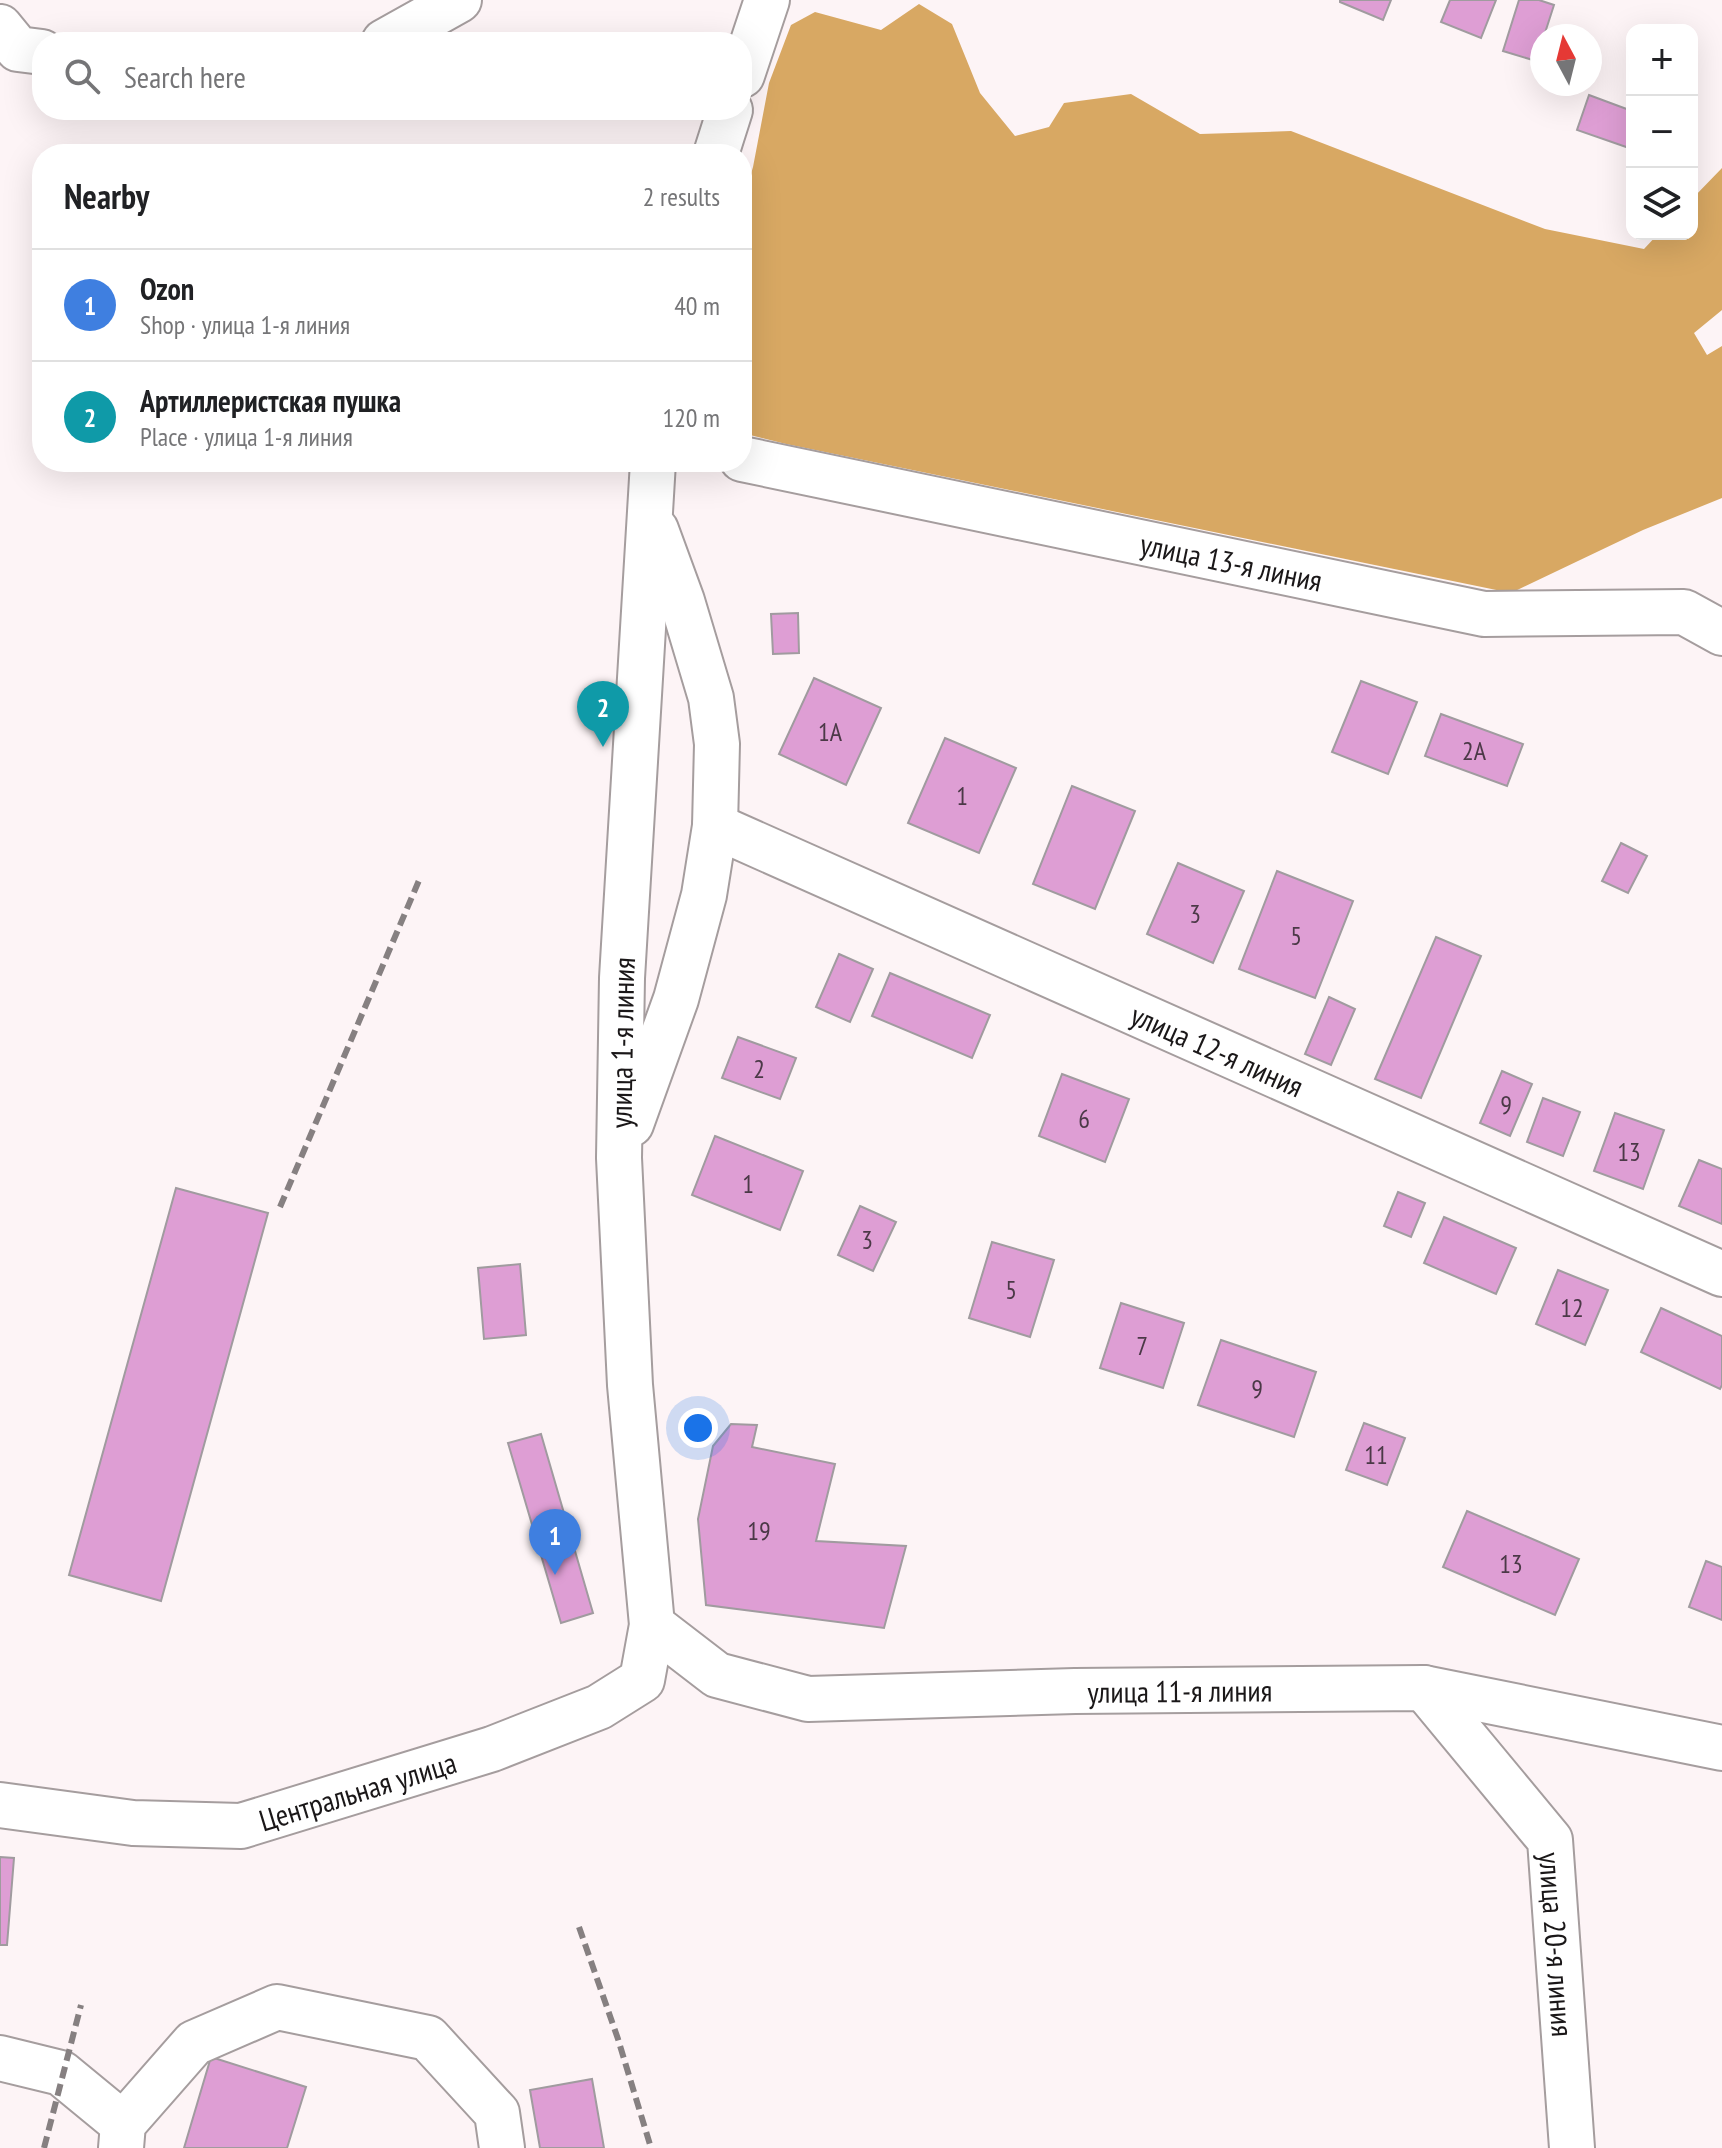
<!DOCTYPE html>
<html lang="en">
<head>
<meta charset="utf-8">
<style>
  :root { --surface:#fff; --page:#f2f2f2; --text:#202124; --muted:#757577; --line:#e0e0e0; --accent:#7c3aed }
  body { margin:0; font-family:"PT Sans Narrow",sans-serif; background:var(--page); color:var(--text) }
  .controls { position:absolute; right:24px; top:24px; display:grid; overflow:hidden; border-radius:16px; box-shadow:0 8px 32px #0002 }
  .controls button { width:72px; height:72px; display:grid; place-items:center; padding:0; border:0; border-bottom:2px solid var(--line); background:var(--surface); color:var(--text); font:40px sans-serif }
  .compass { position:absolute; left:1530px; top:24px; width:72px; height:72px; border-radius:50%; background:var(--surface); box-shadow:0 8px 32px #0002; rotate:353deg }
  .you { position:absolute; left:698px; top:1428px; width:28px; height:28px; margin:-20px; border:6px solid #fff; border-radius:50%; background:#1a73e8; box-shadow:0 0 0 12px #1a73e833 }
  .badge { display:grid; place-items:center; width:52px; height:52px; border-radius:50%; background:var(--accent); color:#fff; font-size:26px; font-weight:700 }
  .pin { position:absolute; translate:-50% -66px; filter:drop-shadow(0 2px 4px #0008) }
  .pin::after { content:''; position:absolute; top:42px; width:28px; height:24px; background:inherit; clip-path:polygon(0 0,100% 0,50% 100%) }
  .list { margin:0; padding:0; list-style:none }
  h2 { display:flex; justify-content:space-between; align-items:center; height:104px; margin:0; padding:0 32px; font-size:34px }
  h2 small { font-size:26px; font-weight:400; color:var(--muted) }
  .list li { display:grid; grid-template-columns:52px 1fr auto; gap:24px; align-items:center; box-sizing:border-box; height:112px; padding:0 32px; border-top:2px solid var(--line) }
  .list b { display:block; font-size:30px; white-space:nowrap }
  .list p { margin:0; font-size:26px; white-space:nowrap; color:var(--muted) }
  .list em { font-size:26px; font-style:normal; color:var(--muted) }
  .icon { flex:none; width:44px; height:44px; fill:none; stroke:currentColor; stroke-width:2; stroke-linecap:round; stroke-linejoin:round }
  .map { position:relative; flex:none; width:1722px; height:2148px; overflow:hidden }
  .search { position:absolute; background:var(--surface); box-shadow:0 8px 32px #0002; left:32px; top:32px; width:720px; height:88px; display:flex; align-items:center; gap:20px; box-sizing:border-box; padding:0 28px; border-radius:32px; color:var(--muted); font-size:30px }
  .panel { position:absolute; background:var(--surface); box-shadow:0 8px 32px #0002; left:32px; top:144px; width:720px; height:328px; border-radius:32px }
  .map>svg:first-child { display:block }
  .forest { fill:#d8a863 }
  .building { fill:#de9ed4; stroke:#a09b9f; stroke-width:2 }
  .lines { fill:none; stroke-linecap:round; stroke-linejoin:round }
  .minor-casing { stroke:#a59d9e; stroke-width:48 }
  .minor { stroke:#fff; stroke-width:44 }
  .rail { stroke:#868081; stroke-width:6; stroke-dasharray:12 6; stroke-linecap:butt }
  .labels { text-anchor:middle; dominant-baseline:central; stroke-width:7; stroke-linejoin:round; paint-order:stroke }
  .number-label { font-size:26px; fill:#4b3947 }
  .street-label { font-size:30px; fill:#1a1718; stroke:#fdf4f6 }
</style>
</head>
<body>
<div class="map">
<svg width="1722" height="2148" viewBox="0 0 1722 2148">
  <rect width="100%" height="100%" fill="#fdf4f6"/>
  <polygon class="forest" points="919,4 952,24 980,93 1015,136 1049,127 1064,103 1131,94 1200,134 1291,131 1545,229 1644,249 1658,234 1692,234 1692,199 1722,168 1722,310 1694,333 1707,355 1722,346 1722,498 1643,530 1511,593 786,444 742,433 742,204 753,167 769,83 791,25 815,12 881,30"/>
  <g class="building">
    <polygon points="1340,0 1391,0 1383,20 1340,2"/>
    <polygon points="1450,0 1496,0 1481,38 1441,22"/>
    <polygon points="1519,0 1539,0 1554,5 1544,36 1542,36 1536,61 1503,51"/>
    <polygon points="1589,95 1632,111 1632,149 1577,130"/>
    <polygon points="798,613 799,653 773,654 771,614"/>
    <polygon points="814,678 881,708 846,785 779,754"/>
    <polygon points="1361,681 1417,702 1388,774 1332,752"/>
    <polygon points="1441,714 1523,744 1507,786 1425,756"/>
    <polygon points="945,738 1016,768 979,853 908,823"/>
    <polygon points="1072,786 1135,811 1095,909 1033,884"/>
    <polygon points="1621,843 1647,856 1628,893 1602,881"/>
    <polygon points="1178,863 1244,891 1213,963 1147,934"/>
    <polygon points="1277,871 1353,901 1315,998 1239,969"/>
    <polygon points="1436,937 1481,956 1421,1098 1375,1079"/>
    <polygon points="839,954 873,969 850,1022 816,1007"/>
    <polygon points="890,973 990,1015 972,1058 872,1016"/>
    <polygon points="1329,997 1355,1009 1331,1065 1305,1054"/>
    <polygon points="738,1037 796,1058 780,1099 722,1078"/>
    <polygon points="1502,1071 1532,1084 1510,1136 1480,1123"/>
    <polygon points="1062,1074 1129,1099 1105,1162 1039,1136"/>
    <polygon points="1543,1098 1580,1112 1563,1156 1527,1142"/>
    <polygon points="1615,1113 1664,1130 1643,1189 1594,1171"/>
    <polygon points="715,1136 803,1171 780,1230 692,1195"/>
    <polygon points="1699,1160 1722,1169 1722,1224 1679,1206"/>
    <polygon points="176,1188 268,1213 161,1601 69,1575"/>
    <polygon points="1398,1192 1425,1203 1411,1237 1384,1226"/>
    <polygon points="860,1206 896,1222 873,1271 838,1255"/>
    <polygon points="1444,1217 1516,1248 1496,1294 1424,1263"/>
    <polygon points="992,1242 1054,1260 1030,1337 969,1318"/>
    <polygon points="520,1264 526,1335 484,1339 478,1268"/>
    <polygon points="1558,1270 1608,1290 1585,1345 1536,1324"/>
    <polygon points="1121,1303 1184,1323 1163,1388 1100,1368"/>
    <polygon points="1661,1308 1722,1336 1722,1385 1720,1389 1641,1352"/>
    <polygon points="1221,1340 1316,1372 1294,1437 1198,1405"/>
    <polygon points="1364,1423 1405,1438 1387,1485 1346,1470"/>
    <polygon points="731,1424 757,1425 752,1447 835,1464 816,1541 906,1546 884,1628 706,1605 698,1519 713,1446"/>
    <polygon points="541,1434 593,1613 561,1623 508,1443"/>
    <polygon points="1467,1511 1579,1559 1555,1615 1443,1567"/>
    <polygon points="1706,1561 1722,1567 1722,1620 1689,1607"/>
    <polygon points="0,1857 14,1858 7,1945 0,1945"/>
    <polygon points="211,2057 306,2087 287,2148 184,2148"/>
    <polygon points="592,2079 604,2148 540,2148 530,2090"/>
  </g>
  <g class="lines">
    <g class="minor-casing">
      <g id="minor">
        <polyline points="0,27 18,49 42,52"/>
        <polyline points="384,42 459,0"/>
        <polyline points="742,75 767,0"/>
        <polyline points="716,154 730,110"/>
        <path id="s1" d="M742 459 1484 614 1684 612 1722 633"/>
        <path id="s2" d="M715 826 1722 1274"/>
        <polyline points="631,1124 676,999 704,895 715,826 717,744 711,698 682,601 656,530"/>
        <path id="s3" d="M652 1625 717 1675 808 1699 1075 1691 1424 1688 1722 1748"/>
        <path id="s4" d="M1424 1688 1550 1840 1572 2148"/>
        <path id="s5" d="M0 1805 133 1823 241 1826 492 1749 599 1707 642 1680 652 1625 630 1385 619 1158 622 978 653 462"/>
        <polyline points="0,2058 61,2073 123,2124"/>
        <polyline points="121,2148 123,2124 194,2043 277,2007 428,2038 497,2113 502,2148"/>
      </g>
    </g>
    <use href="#minor" class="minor"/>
    <g class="rail">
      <polyline points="280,1207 420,878"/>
      <polyline points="579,1927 618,2039 651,2148"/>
      <polyline points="44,2148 81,2005"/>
    </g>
  </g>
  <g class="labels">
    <g class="number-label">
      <text x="830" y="731">1А</text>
      <text x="1474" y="750">2А</text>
      <text x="962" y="795">1</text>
      <text x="1195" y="913">3</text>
      <text x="1296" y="935">5</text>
      <text x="759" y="1068">2</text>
      <text x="1506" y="1104">9</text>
      <text x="1084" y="1118">6</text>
      <text x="1629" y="1151">13</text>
      <text x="748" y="1183">1</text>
      <text x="867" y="1239">3</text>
      <text x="1011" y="1289">5</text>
      <text x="1572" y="1307">12</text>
      <text x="1142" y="1345">7</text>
      <text x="1257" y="1388">9</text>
      <text x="1376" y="1454">11</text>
      <text x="759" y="1530">19</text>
      <text x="1511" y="1563">13</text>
    </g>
    <g class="street-label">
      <text stroke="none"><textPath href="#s1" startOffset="500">улица 13-я линия</textPath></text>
      <text stroke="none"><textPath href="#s5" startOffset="1310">улица 1-я линия</textPath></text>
      <text stroke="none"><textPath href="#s2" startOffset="550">улица 12-я линия</textPath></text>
      <text stroke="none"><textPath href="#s3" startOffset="548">улица 11-я линия</textPath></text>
      <text stroke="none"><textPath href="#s5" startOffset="364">Центральная улица</textPath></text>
      <text stroke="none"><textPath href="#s4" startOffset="302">улица 20-я линия</textPath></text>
    </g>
  </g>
</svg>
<div class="controls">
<button>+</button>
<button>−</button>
<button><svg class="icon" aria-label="layers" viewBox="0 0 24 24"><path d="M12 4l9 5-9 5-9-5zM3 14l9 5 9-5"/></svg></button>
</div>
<svg class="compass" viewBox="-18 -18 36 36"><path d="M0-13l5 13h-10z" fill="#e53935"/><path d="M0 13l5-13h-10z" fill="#757577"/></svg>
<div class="you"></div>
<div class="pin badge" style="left:555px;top:1575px;background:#3f7fe0">1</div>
<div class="pin badge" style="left:603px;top:747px;background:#0f9aa8">2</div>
<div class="search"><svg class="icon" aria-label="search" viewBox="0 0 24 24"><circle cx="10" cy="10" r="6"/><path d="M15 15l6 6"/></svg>Search here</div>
<section class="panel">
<h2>Nearby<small>2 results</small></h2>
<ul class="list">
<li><span class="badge" style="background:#3f7fe0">1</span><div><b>Ozon</b><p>Shop · улица 1-я линия</p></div><em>40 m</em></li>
<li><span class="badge" style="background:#0f9aa8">2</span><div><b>Артиллеристская пушка</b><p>Place · улица 1-я линия</p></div><em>120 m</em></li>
</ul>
</section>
</div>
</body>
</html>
